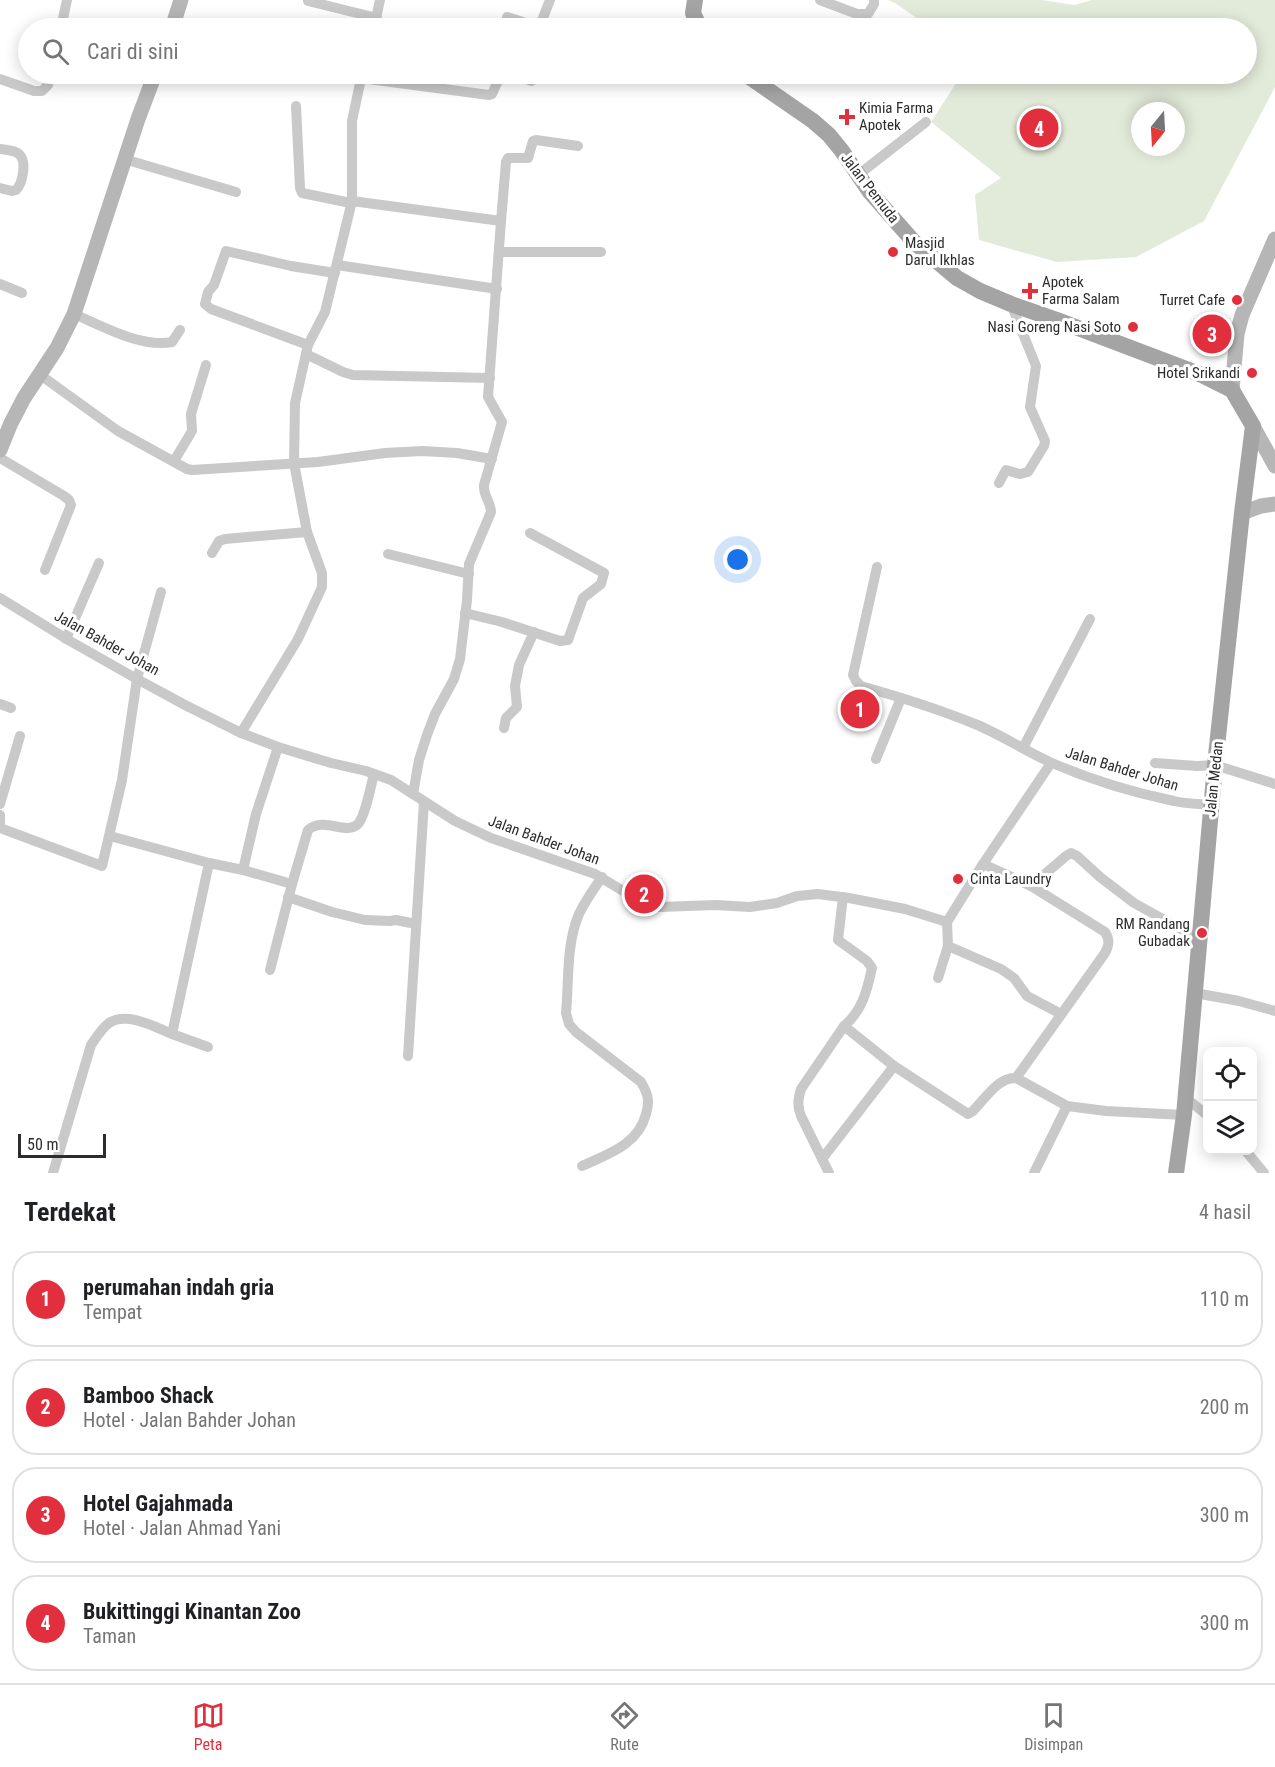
<!DOCTYPE html>
<html lang="id">
<head>
<meta charset="utf-8">
<style>
  :root { --surface:#fff; --page:#f2f2f2; --text:#202124; --muted:#757577; --line:#e0e0e0; --accent:#e22f3e }
  body { margin:0; font-family:"Roboto Condensed",sans-serif; background:var(--page); color:var(--text) }
  .controls { position:absolute; right:18px; bottom:18px; display:grid; overflow:hidden; border-radius:12px; box-shadow:0 3px 15px #0003 }
  .controls button { width:54px; height:54px; display:grid; place-items:center; padding:0; border:0; border-bottom:2px solid var(--line); background:var(--surface); color:var(--text); font:30px sans-serif }
  .compass { position:absolute; left:1131px; top:102px; width:54px; height:54px; border-radius:50%; background:var(--surface); box-shadow:0 3px 15px #0003; rotate:198deg }
  .scale { position:absolute; left:18px; bottom:15px; width:88px; box-sizing:border-box; padding-left:6px; border:3px solid #2c2c2c; border-top:0; font-size:16px; line-height:21px; white-space:nowrap; color:#2c2c2c; -webkit-text-stroke:4px #fff; paint-order:stroke }
  .you { position:absolute; left:738px; top:560px; width:21px; height:21px; margin:-15px; border:4px solid #fff; border-radius:50%; background:#1a73e8; box-shadow:0 0 0 9px #1a73e833 }
  .badge { display:grid; place-items:center; width:39px; height:39px; border-radius:50%; background:var(--accent); color:#fff; font-size:20px; font-weight:700 }
  .pin { position:absolute; translate:-50% -50%; border:3px solid #fff; box-shadow:0 2px 6px #0006 }
  .list { margin:0; padding:0; list-style:none }
  h2 { display:flex; justify-content:space-between; align-items:center; height:78px; margin:0; padding:0 24px; font-size:26px }
  h2 small { font-size:20px; font-weight:400; color:var(--muted) }
  .list li { display:grid; grid-template-columns:39px 1fr auto; gap:18px; align-items:center; box-sizing:border-box; height:96px; margin:0 12px 12px; padding:0 12px; border:2px solid var(--line); border-radius:24px }
  .list b { display:block; font-size:22px; white-space:nowrap }
  .list p { margin:0; font-size:20px; white-space:nowrap; color:var(--muted) }
  .list em { font-size:20px; font-style:normal; color:var(--muted) }
  .icon { flex:none; width:33px; height:33px; fill:none; stroke:currentColor; stroke-width:2; stroke-linecap:round; stroke-linejoin:round }
  .map { position:relative; flex:none; width:1275px; height:1173px; overflow:hidden }
  .search { position:absolute; background:var(--surface); box-shadow:0 3px 15px #0003; left:18px; right:18px; top:18px; height:66px; display:flex; align-items:center; gap:15px; box-sizing:border-box; padding:0 21px; border-radius:33px; color:var(--muted); font-size:22px }
  .sheet { height:510px; background:var(--surface) }
  nav { display:flex; justify-content:space-around; align-items:center; box-sizing:border-box; height:84px; border-top:2px solid var(--line); background:var(--surface); font-size:16px; color:var(--muted) }
  nav a { display:grid; justify-items:center; gap:3px }
  nav .on { color:var(--accent) }
  .map>svg:first-child { display:block }
  .green { fill:#e2ead9; fill-rule:evenodd }
  .lines { fill:none; stroke-linecap:round; stroke-linejoin:round }
  .street { stroke:#c9c9c9; stroke-width:10 }
  .secondary { stroke:#b6b6b6; stroke-width:15 }
  .primary { stroke:#a4a4a4; stroke-width:16 }
  .poi-dot { fill:#e22f3e; stroke:#fff; stroke-width:2 }
  .labels { text-anchor:middle; dominant-baseline:central; stroke-width:6; stroke-linejoin:round; paint-order:stroke }
  .poi-label { font-size:15px; fill:#2c2c2c; stroke:#fff; text-anchor:start }
  .street-label { font-size:15px; fill:#2c2c2c; stroke:#fff }
</style>
</head>
<body>
<div class="map">
<svg width="1275" height="1173" viewBox="0 0 1275 1173">
  <rect width="100%" height="100%" fill="#fff"/>
  <path class="green" d="M888 0H1042L1074 5 1092 0H1275V87L1204 221 1136 257 1057 262 979 240 975 195 1001 178 931 122 962 74H1246V28H936L918 19 895 3ZM1140 111H1176V147H1140Z"/>
  <g class="lines">
    <g class="street">
      <polyline points="820,0 857,14 868,14 874,4 874,0"/>
      <polyline points="308,1 377,18"/>
      <polyline points="507,17 539,27"/>
      <polyline points="61,28 67,0"/>
      <polyline points="374,28 380,0"/>
      <polyline points="539,28 550,0"/>
      <polyline points="308,74 361,78 489,95 492,94 501,74"/>
      <path d="M362 74 352 121V201L501 221 488 397 502 422 484 485C483 496 491 502 491 512L469 564 467 600 460 659 454 679 435 714 427 735 419 760 413 794"/>
      <polyline points="515,74 531,81 537,78 537,74"/>
      <polyline points="0,79 34,91 42,91 48,85 51,74"/>
      <polyline points="296,106 300,188 302,193 351,203"/>
      <path d="M0 149C6 150 14 150 19 154 27 161 23 183 16 190L12 191 0 188"/>
      <polyline points="124,159 236,192"/>
      <polyline points="858,175 926,122"/>
      <polyline points="501,221 506,162 508,158 528,158 533,141 536,140 578,146"/>
      <polyline points="499,252 601,252"/>
      <polyline points="337,265 497,289"/>
      <polyline points="0,284 22,293"/>
      <path d="M74 314C102 326 141 348 172 342L180 330"/>
      <polyline points="308,345 211,309 205,304 208,292 214,285 226,251 291,266 335,273"/>
      <polyline points="306,354 343,372 353,375 490,378"/>
      <polyline points="39,374 118,431 187,469 192,470 318,462 385,453 422,451 457,453 492,459"/>
      <polyline points="0,458 64,496 69,500 71,505 45,570"/>
      <polyline points="174,461 192,431 191,414 206,365"/>
      <polyline points="999,483 1006,470 1020,474 1028,472 1044,446 1045,441 1030,407 1036,366 1011,304"/>
      <polyline points="212,553 219,541 225,539 307,532"/>
      <polyline points="388,554 469,574"/>
      <path d="M877 567 853 675 856 681 861 686C900 697 938 709 975 724 1002 735 1025 751 1052 763 1089 779 1135 793 1174 801 1186 804 1199 804 1211 805"/>
      <polyline points="0,598 70,641 137,679 185,705 241,733 278,747 331,763 366,771 391,780 455,821 491,838 595,874 638,900 660,907 716,905 750,907 777,903 797,896 818,894 849,898 905,909 947,922 983,864 1051,763"/>
      <polyline points="465,613 502,622 560,641 568,640 583,598 601,584 604,573 530,533"/>
      <polyline points="66,639 99,563"/>
      <polyline points="0,704 11,708"/>
      <polyline points="504,728 506,718 517,707 515,686 519,665 534,632"/>
      <polyline points="241,733 298,639 322,587 322,573 307,532 294,463 295,403 308,345 325,312 352,201"/>
      <polyline points="1023,748 1090,619"/>
      <polyline points="876,759 901,698"/>
      <polyline points="1155,763 1197,766 1215,765 1275,784"/>
      <polyline points="0,804 20,736"/>
      <polyline points="0,815 0,824"/>
      <polyline points="0,828 102,866 122,780 137,679 161,592"/>
      <polyline points="110,836 209,863 243,870 256,814 278,747"/>
      <path d="M983 864 1031 886 1105 932C1110 940 1109 945 1105 953L1016 1078"/>
      <polyline points="243,870 292,884"/>
      <polyline points="1031,886 1066,856 1071,853 1077,856 1100,877 1134,903 1199,939"/>
      <polyline points="288,897 332,912 365,920 390,921 396,920 416,924"/>
      <polyline points="948,946 1001,969 1014,978 1027,996 1061,1014"/>
      <path d="M270 970 292 884 308 830C325 816 346 836 358 824 365 817 371 785 374 774"/>
      <polyline points="938,978 948,946 947,922"/>
      <polyline points="1195,993 1239,1001 1275,1011"/>
      <path d="M844 1026 894 1066 968 1114 973 1111C985 1099 998 1077 1016 1078L1067 1106 1106 1111 1184 1115"/>
      <polyline points="172,1034 208,1047"/>
      <polyline points="408,1056 424,802"/>
      <polyline points="1185,1097 1208,1116"/>
      <polyline points="1245,1150 1264,1173"/>
      <polyline points="822,1159 894,1066"/>
      <path d="M582 1166C608 1154 638 1145 646 1114 650 1101 648 1094 641 1082L576 1032 569 1024 566 1013C569 981 566 944 579 914 585 901 594 889 602 877"/>
      <path d="M53 1173 91 1045C96 1038 101 1029 109 1023 127 1011 155 1027 172 1034L209 863"/>
      <path d="M829 1173 801 1116C797 1106 798 1099 801 1089L844 1026C862 1011 867 991 872 968L867 961 838 940 843 897"/>
      <polyline points="1034,1173 1067,1106"/>
    </g>
    <g class="secondary">
      <polyline points="172,28 181,0"/>
      <polyline points="1232,390 1237,334 1242,315 1275,239"/>
      <polyline points="1253,426 1275,466"/>
      <polyline points="0,450 11,423 24,398 57,348 74,314 138,119 155,74"/>
      <polyline points="1242,513 1261,506 1275,504"/>
    </g>
    <g class="primary">
      <polyline points="695,0 693,13 700,28"/>
      <polyline points="745,74 813,121 829,135 842,151 870,192 914,242 957,278 980,291 1011,304 1057,320 1202,375 1232,390 1253,426 1242,513 1215,765 1184,1115 1176,1173"/>
    </g>
  </g>
  <g class="poi-dot">
    <path d="M844 108h6v6h6v6h-6v6h-6v-6h-6v-6h6z"/>
    <circle cx="893" cy="252" r="6"/>
    <path d="M1027 282h6v6h6v6h-6v6h-6v-6h-6v-6h6z"/>
    <circle cx="1237" cy="300" r="6"/>
    <circle cx="1133" cy="327" r="6"/>
    <circle cx="1252" cy="373" r="6"/>
    <circle cx="958" cy="879" r="6"/>
    <circle cx="1202" cy="933" r="6"/>
  </g>
  <g class="labels">
    <g class="poi-label">
      <text x="859" y="108">Kimia Farma<tspan x="859" dy="17">Apotek</tspan></text>
      <text x="905" y="243">Masjid<tspan x="905" dy="17">Darul Ikhlas</tspan></text>
      <text x="1042" y="282">Apotek<tspan x="1042" dy="17">Farma Salam</tspan></text>
      <text x="1225" y="300" text-anchor="end">Turret Cafe</text>
      <text x="1121" y="327" text-anchor="end">Nasi Goreng Nasi Soto</text>
      <text x="1240" y="373" text-anchor="end">Hotel Srikandi</text>
      <text x="970" y="879">Cinta Laundry</text>
      <text x="1190" y="924" text-anchor="end">RM Randang<tspan x="1190" dy="17">Gubadak</tspan></text>
    </g>
    <g class="street-label">
      <text transform="translate(870 188) rotate(52)">Jalan Pemuda</text>
      <text transform="translate(107 643) rotate(29)">Jalan Bahder Johan</text>
      <text transform="translate(1122 769) rotate(17)">Jalan Bahder Johan</text>
      <text transform="translate(1214 779) rotate(-84)">Jalan Medan</text>
      <text transform="translate(544 840) rotate(20)">Jalan Bahder Johan</text>
    </g>
  </g>
</svg>
<div class="controls">
<button><svg class="icon" aria-label="locate" viewBox="0 0 24 24"><circle cx="12" cy="12" r="6"/><path d="M12 2v4M12 18v4M2 12h4M18 12h4"/></svg></button>
<button><svg class="icon" aria-label="layers" viewBox="0 0 24 24"><path d="M12 4l9 5-9 5-9-5zM3 14l9 5 9-5"/></svg></button>
</div>
<svg class="compass" viewBox="-18 -18 36 36"><path d="M0-13l5 13h-10z" fill="#e53935"/><path d="M0 13l5-13h-10z" fill="#757577"/></svg>
<div class="scale">50 m</div>
<div class="you"></div>
<div class="pin badge" style="left:860px;top:709px">1</div>
<div class="pin badge" style="left:644px;top:894px">2</div>
<div class="pin badge" style="left:1212px;top:334px">3</div>
<div class="pin badge" style="left:1039px;top:128px">4</div>
<div class="search"><svg class="icon" aria-label="search" viewBox="0 0 24 24"><circle cx="10" cy="10" r="6"/><path d="M15 15l6 6"/></svg>Cari di sini</div>
</div>
<section class="sheet">
<h2>Terdekat<small>4 hasil</small></h2>
<ul class="list">
<li><span class="badge">1</span><div><b>perumahan indah gria</b><p>Tempat</p></div><em>110 m</em></li>
<li><span class="badge">2</span><div><b>Bamboo Shack</b><p>Hotel · Jalan Bahder Johan</p></div><em>200 m</em></li>
<li><span class="badge">3</span><div><b>Hotel Gajahmada</b><p>Hotel · Jalan Ahmad Yani</p></div><em>300 m</em></li>
<li><span class="badge">4</span><div><b>Bukittinggi Kinantan Zoo</b><p>Taman</p></div><em>300 m</em></li>
</ul>
</section>
<nav>
<a class="on"><svg class="icon" aria-label="map" viewBox="0 0 24 24"><path d="M3 6l6-2 6 2 6-2v14l-6 2-6-2-6 2zM9 4v14M15 6v14"/></svg>Peta</a>
<a><svg class="icon" aria-label="directions" viewBox="0 0 24 24"><path d="M12 3l9 9-9 9-9-9zM9 14v-3h6M13 9l2 2-2 2"/></svg>Rute</a>
<a><svg class="icon" aria-label="saved" viewBox="0 0 24 24"><path d="M7 4h10v16l-5-4-5 4z"/></svg>Disimpan</a>
</nav>
</body>
</html>
